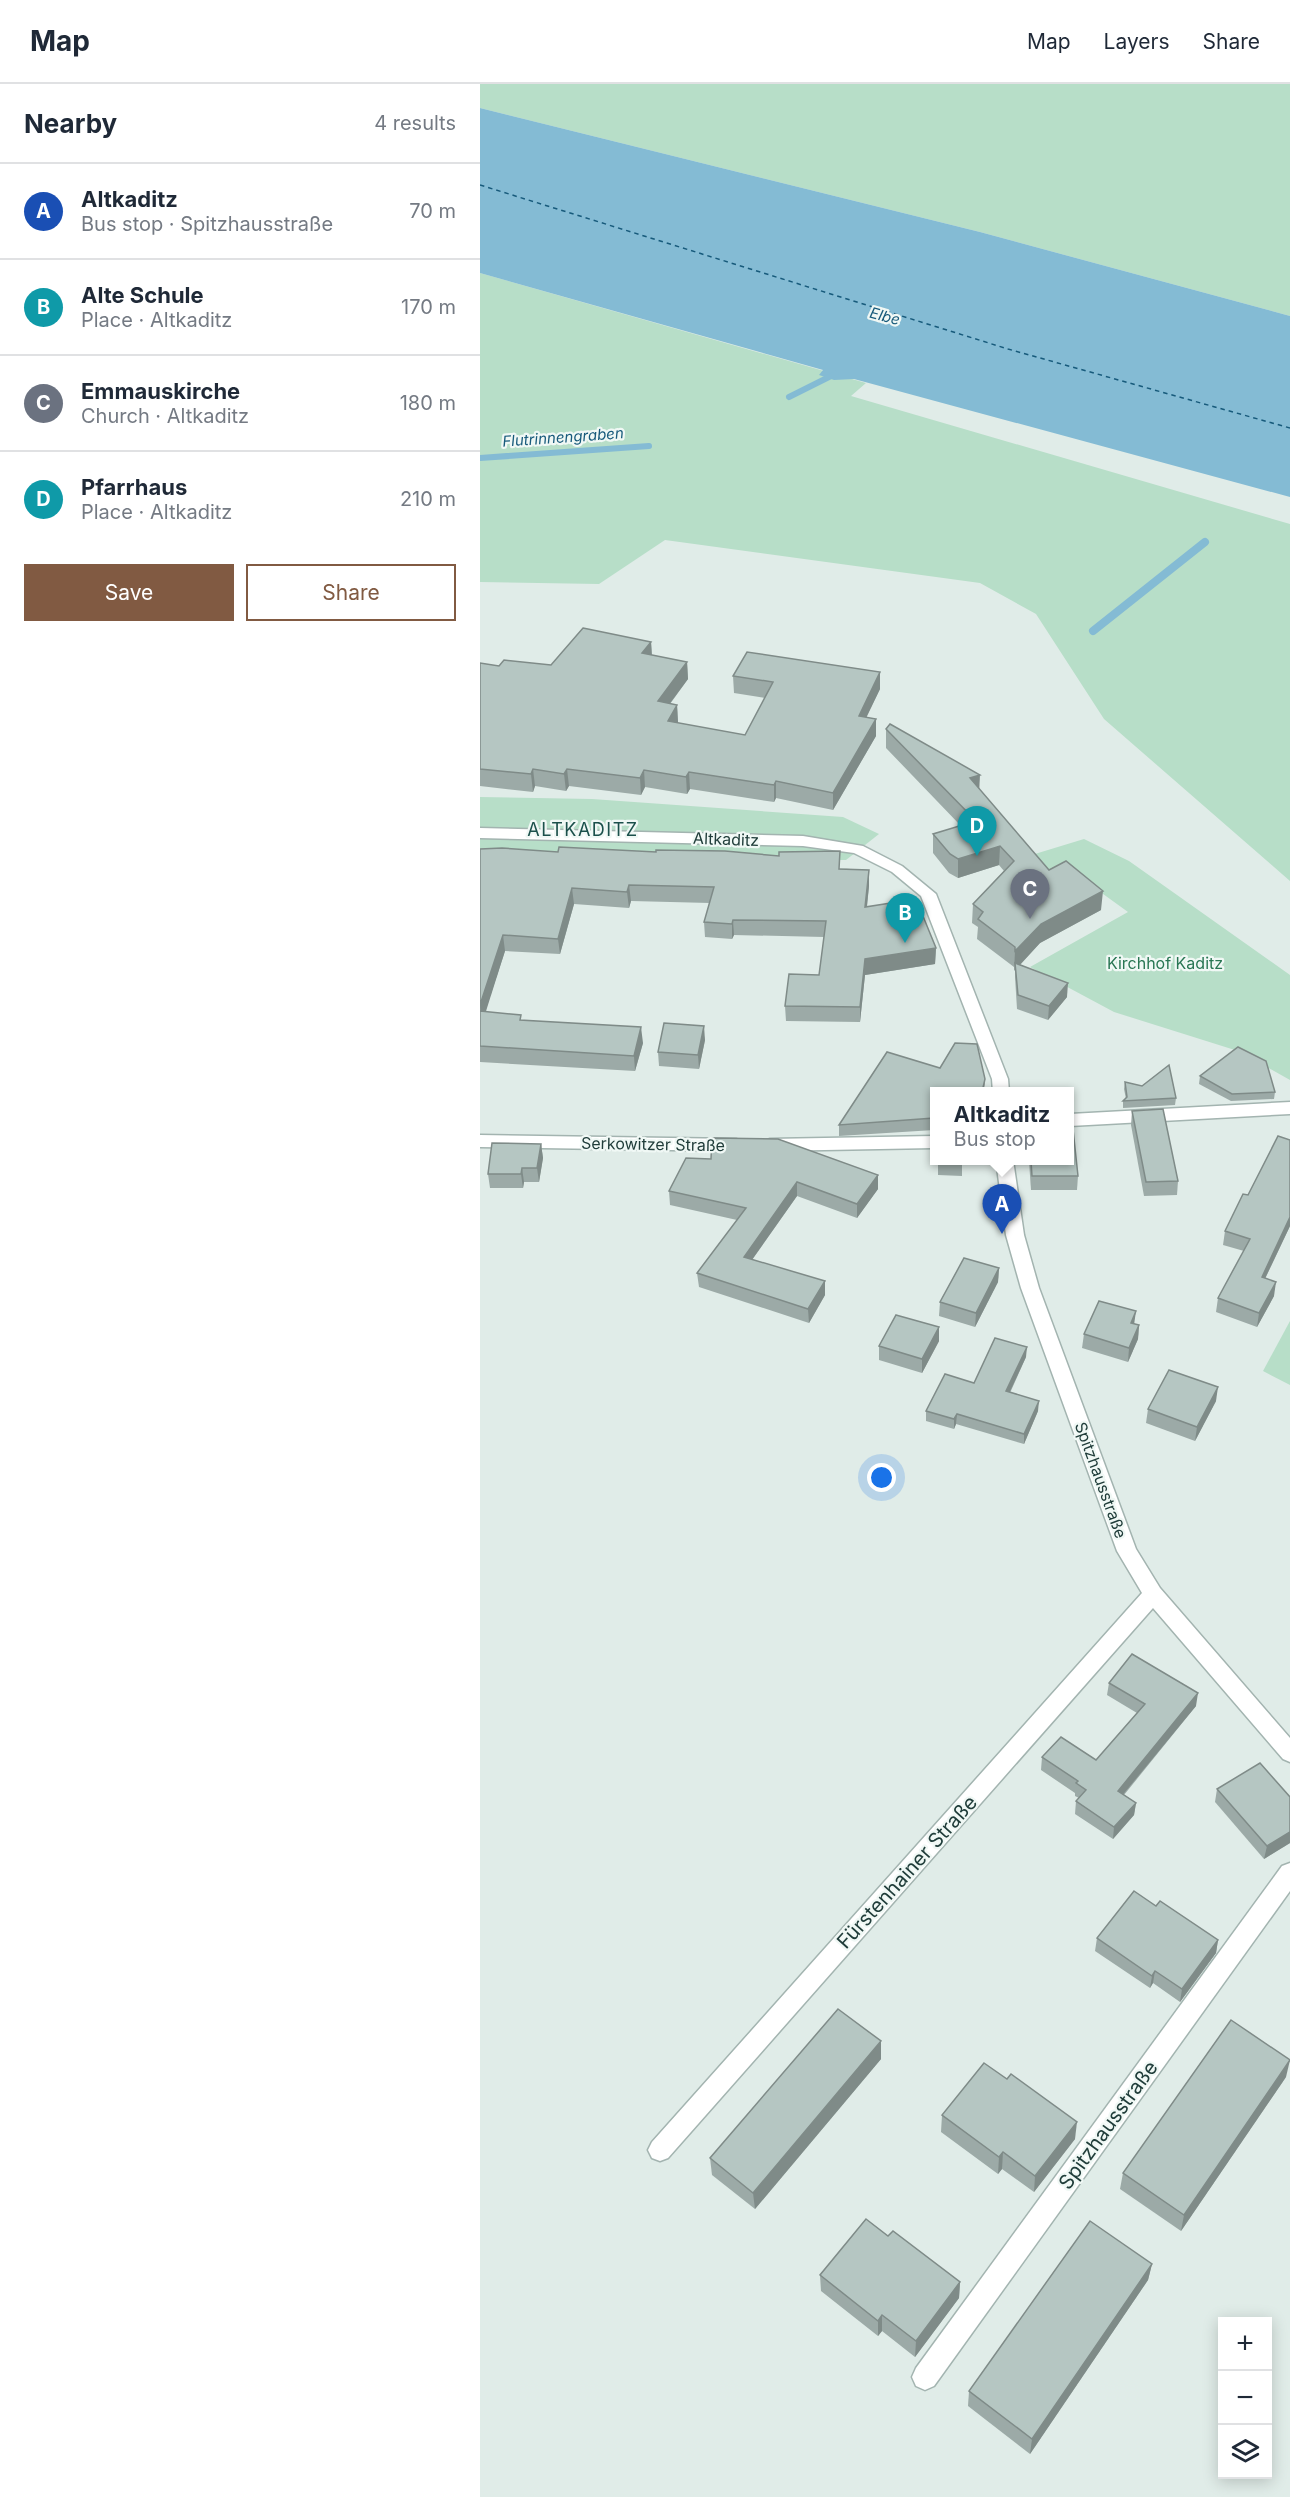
<!DOCTYPE html>
<html lang="en">
<head>
<meta charset="utf-8">
<style>
  :root { --surface:#fff; --page:#f2f2f3; --text:#1f2937; --muted:#747a83; --line:#e0e1e3; --accent:#815a42 }
  body { margin:0; font-family:Inter,sans-serif; background:var(--page); color:var(--text) }
  .controls { position:absolute; right:18px; bottom:18px; display:grid; overflow:hidden; border-radius:0px; box-shadow:0 3px 15px #0003 }
  .controls button { width:54px; height:54px; display:grid; place-items:center; padding:0; border:0; border-bottom:2px solid var(--line); background:var(--surface); color:var(--text); font:30px sans-serif }
  .you { position:absolute; left:402px; top:1394px; width:21px; height:21px; margin:-15px; border:4px solid #fff; border-radius:50%; background:#1a73e8; box-shadow:0 0 0 9px #1a73e833 }
  .badge { display:grid; place-items:center; width:39px; height:39px; border-radius:50%; background:var(--accent); color:#fff; font-size:20px; font-weight:700 }
  .pin { position:absolute; translate:-50% -50px; filter:drop-shadow(0 2px 3px #0008) }
  .pin::after { content:''; position:absolute; top:32px; width:21px; height:18px; background:inherit; clip-path:polygon(0 0,100% 0,50% 100%) }
  .popup { position:absolute; left:450px; top:1003px; width:144px; height:78px; box-sizing:border-box; display:grid; place-content:center; border-radius:0px; background:var(--surface); filter:drop-shadow(0 2px 4px #0005); font-size:20px; white-space:nowrap; color:var(--muted) }
  .popup b { font-size:22px; color:var(--text) }
  .popup::after { content:''; position:absolute; left:50%; top:100%; margin-left:-12px; border:12px solid transparent; border-top-color:var(--surface) }
  .list { margin:0; padding:0; list-style:none }
  h2 { display:flex; justify-content:space-between; align-items:center; height:78px; margin:0; padding:0 24px; font-size:26px }
  h2 small { font-size:20px; font-weight:400; color:var(--muted) }
  .list li { display:grid; grid-template-columns:39px 1fr auto; gap:18px; align-items:center; box-sizing:border-box; height:96px; padding:0 24px; border-top:2px solid var(--line) }
  .list b { display:block; font-size:22px; white-space:nowrap }
  .list p { margin:0; font-size:20px; white-space:nowrap; color:var(--muted) }
  .list em { font-size:20px; font-style:normal; color:var(--muted) }
  .actions { display:flex; gap:12px; padding:18px 24px }
  .actions a { flex:1; padding:14px 0; border:2px solid var(--accent); border-radius:0px; text-align:center; font-size:21px; color:var(--accent) }
  .actions .main { background:var(--accent); color:#fff }
  .icon { flex:none; width:33px; height:33px; fill:none; stroke:currentColor; stroke-width:2; stroke-linecap:round; stroke-linejoin:round }
  .map { position:relative; flex:none; width:810px; height:2413px; overflow:hidden }
  header { display:flex; align-items:center; gap:36px; box-sizing:border-box; height:84px; padding:0 30px; background:var(--surface); border-bottom:2px solid var(--line) }
  header strong { font-size:28px }
  nav { display:flex; gap:33px; margin-inline-start:auto; font-size:21px }
  main { display:flex }
  aside { flex:1; background:var(--surface) }
  .map>svg:first-child { display:block }
  .green { fill:#b7dec8 }
  .water { fill:#84bbd4 }
  .lines { fill:none; stroke-linecap:round; stroke-linejoin:round }
  .stream-far1 { stroke:#84bbd4; stroke-width:6 }
  .stream { stroke:#84bbd4; stroke-width:8 }
  .ferry { stroke:#175a7b; stroke-width:1.5; stroke-dasharray:4.5 4; stroke-linecap:butt }
  .minor-casing { stroke:#a3b4b0; stroke-width:3 }
  .minor { fill:#fff; fill-rule:evenodd }
  .wall { fill:#9caaa7 }
  .shaded-wall { fill:#7f8b88 }
  .building { fill:#b5c6c2; stroke:#7f8b88; stroke-width:1.5 }
  .labels { text-anchor:middle; dominant-baseline:central; stroke-width:4.5; stroke-linejoin:round; paint-order:stroke }
  .far-water-label { font-size:15px; font-style:italic; fill:#175a7b; stroke:#f0f8f5 }
  .street-label { font-size:16px; fill:#203d3a; stroke:#f0f8f5 }
  .park-label { font-size:16px; fill:#287653; stroke:#f0f8f5 }
  .neighbourhood-label { font-size:18px; letter-spacing:1.5px; fill:#1b504b; stroke:#f0f8f5 }
  .near-street-label { font-size:20px; fill:#203d3a; stroke:#f0f8f5 }
</style>
</head>
<body>
<header>
<strong>Map</strong>
<nav><a>Map</a><a>Layers</a><a>Share</a></nav>
</header>
<main>
<aside>
<h2>Nearby<small>4 results</small></h2>
<ul class="list">
<li><span class="badge" style="background:#1a4fb4">A</span><div><b>Altkaditz</b><p>Bus stop · Spitzhausstraße</p></div><em>70 m</em></li>
<li><span class="badge" style="background:#0f9aa8">B</span><div><b>Alte Schule</b><p>Place · Altkaditz</p></div><em>170 m</em></li>
<li><span class="badge" style="background:#6b7280">C</span><div><b>Emmauskirche</b><p>Church · Altkaditz</p></div><em>180 m</em></li>
<li><span class="badge" style="background:#0f9aa8">D</span><div><b>Pfarrhaus</b><p>Place · Altkaditz</p></div><em>210 m</em></li>
</ul>
<div class="actions"><a class="main">Save</a><a>Share</a></div>
</aside>
<div class="map">
<svg width="810" height="2413" viewBox="0 0 810 2413">
  <rect width="100%" height="100%" fill="#e0ece8"/>
  <g class="green">
    <polygon points="0,0 810,0 810,232 500,148 0,24"/>
    <polygon points="0,189 386,299 371,312 810,440 810,797 624,635 556,530 500,499 185,456 119,500 0,498"/>
    <polygon points="0,713 112,715 363,733 399,750 366,776 0,774"/>
    <polygon points="604,755 649,777 810,891 810,996 758,967 634,928 550,883 648,828 594,789 568,798 545,773"/>
    <polygon points="810,1237 810,1301 783,1287"/>
  </g>
  <polygon class="water" points="0,24 500,148 810,232 810,413 374,295 354,296 339,291 343,286 0,189"/>
  <g class="lines">
    <g class="stream-far1">
      <polyline points="309,313 355,290"/>
      <polyline points="0,374 169,362"/>
    </g>
    <polyline class="stream" points="613,547 725,458"/>
    <polyline class="ferry" points="0,101 528,265 810,344"/>
    <g class="minor-casing">
      <g id="minor">
        <polygon points="0,744 323,752 383,762 422,782 456,810 528,995 529,1008 513,1008 512,995 441,812 412,788 374,769 323,762 0,754"/>
        <polygon points="810,1018 810,1030 590,1042 590,1030"/>
        <polygon points="0,1051 256,1055 262,1057 265,1061 262,1065 256,1067 0,1063"/>
        <polygon points="454,1052 454,1064 290,1067 284,1065 281,1061 284,1057 290,1055"/>
        <polygon points="516,1076 533,1076 544,1151 559,1204 656,1465 680,1504 810,1654 810,1678 803,1675 673,1524 188,2074 180,2077 172,2074 168,2066 172,2058 662,1509 637,1467 541,1204 526,1151"/>
        <polygon points="810,1779 810,1807 454,2302 445,2306 436,2302 432,2293 436,2284 802,1782"/>
      </g>
    </g>
    <use href="#minor" class="minor"/>
  </g>
  <g class="wall">
    <polygon points="171,558 172,571 207,578 208,595 190,620 197,621 198,639 265,651 285,614 254,609 253,592 400,605 386,633 396,652 353,726 296,714 294,718 210,705 207,710 165,703 161,711 89,702 86,707 55,702 53,708 0,702 0,579 19,582 71,581"/>
    <polygon points="406,645 499,705 569,786 621,826 560,859 540,881 587,913 568,936 537,925 535,893 535,886 534,887 534,883 497,855 498,843 492,839 493,820 524,787 519,781 478,794 469,789 453,769 453,750 481,742 406,664"/>
    <polygon points="0,765 389,786 389,802 387,823 456,864 455,880 385,891 380,938 306,937 305,922 339,891 344,853 254,851 252,855 225,853 224,838 230,819 151,817 149,824 94,820 80,870 25,867 5,928 42,936 163,959 155,987 0,978"/>
    <polygon points="225,956 219,985 179,982 178,968"/>
    <polygon points="720,992 795,1008 794,1015 751,1017 719,1000"/>
    <polygon points="645,998 696,1014 695,1021 643,1024 643,1017 646,1015 644,1005"/>
    <polygon points="454,1008 454,1046 359,1052 359,1041"/>
    <polygon points="652,1027 698,1097 697,1111 664,1112 651,1041"/>
    <polygon points="810,1056 810,1142 785,1195 794,1212 777,1243 736,1228 738,1214 764,1167 743,1161 745,1147 768,1111"/>
    <polygon points="61,1060 63,1074 59,1098 44,1098 43,1104 10,1104 8,1090"/>
    <polygon points="458,1077 482,1080 482,1092 458,1091"/>
    <polygon points="549,1077 590,1077 598,1092 597,1106 551,1106"/>
    <polygon points="398,1091 398,1105 377,1134 317,1112 272,1176 345,1211 329,1239 219,1203 217,1189 257,1136 190,1121 189,1107"/>
    <polygon points="519,1184 518,1198 495,1243 459,1232 460,1218"/>
    <polygon points="654,1240 659,1241 658,1255 648,1278 602,1264 604,1250"/>
    <polygon points="459,1243 459,1257 442,1289 399,1276 399,1262"/>
    <polygon points="546,1273 530,1309 558,1327 544,1360 476,1340 474,1345 446,1337 446,1327 494,1299"/>
    <polygon points="736,1317 715,1357 666,1339 668,1325"/>
    <polygon points="629,1599 716,1622 644,1711 656,1719 654,1731 633,1755 595,1730 596,1717 599,1714 595,1712 595,1709 561,1686 562,1673 616,1676 657,1629 627,1611"/>
    <polygon points="737,1705 810,1713 810,1759 784,1775 735,1718"/>
    <polygon points="676,1822 738,1856 736,1869 700,1918 673,1899 670,1904 615,1867 617,1854"/>
    <polygon points="401,1957 401,1975 275,2125 232,2091 230,2074"/>
    <polygon points="806,1993 701,2147 640,2105 643,2089"/>
    <polygon points="462,2031 595,2055 554,2108 522,2085 518,2090 461,2048"/>
    <polygon points="408,2152 480,2198 479,2214 435,2273 402,2247 398,2252 341,2207 340,2191"/>
    <polygon points="672,2180 668,2196 550,2370 488,2322 489,2307"/>
  </g>
  <g class="shaded-wall">
    <polygon points="171,558 172,575 162,569"/>
    <polygon points="207,578 208,595 179,634 178,617"/>
    <polygon points="400,588 400,605 379,649 379,632"/>
    <polygon points="197,621 198,638 189,654 188,637"/>
    <polygon points="396,635 396,652 353,726 353,709"/>
    <polygon points="53,685 55,702 53,708 51,690"/>
    <polygon points="87,685 89,702 86,707 84,690"/>
    <polygon points="164,686 165,703 161,711 160,694"/>
    <polygon points="209,688 210,705 207,710 206,693"/>
    <polygon points="500,691 499,710 490,694"/>
    <polygon points="296,697 296,714 294,718 294,701"/>
    <polygon points="520,762 519,781 478,794 478,775"/>
    <polygon points="389,786 389,802 385,839 385,823"/>
    <polygon points="149,801 151,817 149,824 147,808"/>
    <polygon points="92,804 94,820 80,870 78,855"/>
    <polygon points="623,807 621,826 560,859 536,885 535,879 534,887 535,867 561,840"/>
    <polygon points="253,836 254,851 252,855 252,840"/>
    <polygon points="23,851 25,867 1,943 0,921"/>
    <polygon points="456,864 455,880 385,891 380,938 380,923 385,875"/>
    <polygon points="588,899 587,913 568,936 569,922"/>
    <polygon points="224,942 225,956 219,985 218,971"/>
    <polygon points="161,943 163,959 155,987 154,972"/>
    <polygon points="505,995 504,1008 502,1008"/>
    <polygon points="61,1060 63,1074 59,1098 57,1084"/>
    <polygon points="42,1084 44,1098 43,1104 41,1090"/>
    <polygon points="398,1091 398,1105 377,1134 377,1120"/>
    <polygon points="317,1098 317,1112 264,1187 264,1173"/>
    <polygon points="810,1133 810,1142 779,1207 782,1193"/>
    <polygon points="519,1184 518,1198 495,1243 496,1229"/>
    <polygon points="345,1197 345,1211 329,1239 328,1225"/>
    <polygon points="796,1198 794,1212 777,1243 779,1229"/>
    <polygon points="656,1227 654,1241 651,1239"/>
    <polygon points="659,1241 658,1255 648,1278 649,1264"/>
    <polygon points="459,1243 459,1257 442,1289 442,1275"/>
    <polygon points="547,1263 546,1273 525,1318 526,1307"/>
    <polygon points="738,1303 736,1317 715,1357 717,1343"/>
    <polygon points="559,1317 558,1327 544,1360 544,1350"/>
    <polygon points="477,1330 476,1340 474,1345 474,1335"/>
    <polygon points="718,1609 716,1622 636,1719 638,1707"/>
    <polygon points="656,1719 654,1731 633,1755 634,1743"/>
    <polygon points="810,1748 810,1759 784,1775 787,1762"/>
    <polygon points="738,1856 736,1869 700,1918 702,1905"/>
    <polygon points="675,1887 673,1899 670,1904 672,1892"/>
    <polygon points="401,1957 401,1975 275,2125 273,2109"/>
    <polygon points="810,1976 806,1993 701,2147 704,2131"/>
    <polygon points="597,2038 595,2055 554,2108 555,2092"/>
    <polygon points="523,2068 522,2085 518,2090 519,2073"/>
    <polygon points="672,2180 668,2196 550,2370 552,2355"/>
    <polygon points="480,2198 479,2214 435,2273 436,2257"/>
    <polygon points="402,2231 402,2247 398,2252 398,2237"/>
  </g>
  <g class="building">
    <polygon points="103,544 171,558 162,569 207,578 178,617 197,621 188,637 265,651 293,598 253,592 267,568 400,588 379,632 396,635 353,709 296,697 294,701 209,688 206,693 164,686 160,694 87,685 84,690 53,685 51,690 0,685 0,579 19,582 24,576 71,581"/>
    <polygon points="410,640 500,691 490,694 569,786 586,777 623,807 561,840 535,867 535,863 498,835 503,828 493,820 534,777 520,762 478,775 470,770 453,750 496,737 406,645"/>
    <polygon points="79,763 176,768 176,766 245,767 299,772 299,768 360,767 359,785 389,786 385,823 436,815 456,864 385,875 380,923 305,922 309,890 339,891 346,837 253,836 252,840 224,838 234,803 149,801 147,808 92,804 78,855 23,851 0,921 0,765 22,764 78,768"/>
    <polygon points="535,879 588,899 569,922 538,911"/>
    <polygon points="0,927 41,931 40,936 161,943 154,972 0,962"/>
    <polygon points="184,939 224,942 218,971 178,968"/>
    <polygon points="475,959 497,960 505,995 502,1008 454,1008 454,1034 359,1041 407,968 460,984"/>
    <polygon points="758,963 786,977 795,1008 752,1010 720,992"/>
    <polygon points="689,981 696,1014 643,1017 647,1013 645,998 662,1002"/>
    <polygon points="683,1025 698,1097 666,1098 652,1027"/>
    <polygon points="590,1036 592,1036 598,1092 552,1092 551,1077 590,1077"/>
    <polygon points="798,1052 810,1056 810,1133 782,1193 796,1198 779,1229 738,1214 770,1155 745,1147 763,1110 768,1111"/>
    <polygon points="232,1054 298,1055 398,1091 377,1120 317,1098 264,1173 345,1197 328,1225 217,1189 266,1124 189,1107 206,1074 231,1075"/>
    <polygon points="12,1059 61,1060 57,1084 42,1084 41,1090 8,1090"/>
    <rect x="458" y="1077" width="24" height="3"/>
    <polygon points="484,1174 519,1184 496,1229 460,1218"/>
    <polygon points="619,1217 656,1227 651,1239 659,1241 649,1264 604,1250"/>
    <polygon points="416,1231 459,1243 442,1275 399,1262"/>
    <polygon points="515,1254 547,1263 526,1307 559,1317 544,1350 477,1330 474,1335 446,1327 465,1290 494,1299"/>
    <polygon points="689,1286 738,1303 717,1343 668,1325"/>
    <polygon points="652,1570 718,1609 638,1707 656,1719 634,1743 596,1717 606,1706 596,1699 598,1697 562,1673 581,1653 616,1676 665,1620 629,1599"/>
    <polygon points="780,1679 810,1713 810,1748 787,1762 737,1705"/>
    <polygon points="654,1807 676,1822 680,1817 738,1856 702,1905 675,1887 672,1892 617,1854"/>
    <polygon points="358,1925 401,1957 273,2109 230,2074"/>
    <polygon points="751,1936 810,1976 704,2131 643,2089"/>
    <polygon points="504,1979 527,1995 531,1990 597,2038 555,2092 523,2068 519,2073 462,2031"/>
    <polygon points="386,2135 408,2152 413,2147 480,2198 436,2257 402,2231 398,2237 340,2191"/>
    <polygon points="610,2137 672,2180 552,2355 489,2307"/>
  </g>
  <g class="labels">
    <g class="far-water-label">
      <text transform="translate(405 232) rotate(15)">Elbe</text>
      <text transform="translate(83 353) rotate(-4)">Flutrinnengraben</text>
    </g>
    <g class="street-label">
      <text transform="translate(246 755) rotate(2)">Altkaditz</text>
      <text transform="translate(173 1060) rotate(1)">Serkowitzer Straße</text>
      <text transform="translate(621 1396) rotate(70)">Spitzhausstraße</text>
    </g>
    <g class="park-label">
      <text x="685" y="879">Kirchhof Kaditz</text>
    </g>
    <g class="neighbourhood-label">
      <text x="103" y="745">ALTKADITZ</text>
    </g>
    <g class="near-street-label">
      <text transform="translate(427 1788) rotate(-48)">Fürstenhainer Straße</text>
      <text transform="translate(628 2041) rotate(-54)">Spitzhausstraße</text>
    </g>
  </g>
</svg>
<div class="controls">
<button>+</button>
<button>−</button>
<button><svg class="icon" aria-label="layers" viewBox="0 0 24 24"><path d="M12 4l9 5-9 5-9-5zM3 14l9 5 9-5"/></svg></button>
</div>
<div class="you"></div>
<div class="pin badge" style="left:522px;top:1150px;background:#1a4fb4">A</div>
<div class="popup"><b>Altkaditz</b>Bus stop</div>
<div class="pin badge" style="left:425px;top:859px;background:#0f9aa8">B</div>
<div class="pin badge" style="left:550px;top:835px;background:#6b7280">C</div>
<div class="pin badge" style="left:497px;top:772px;background:#0f9aa8">D</div>
</div>
</main>
</body>
</html>
